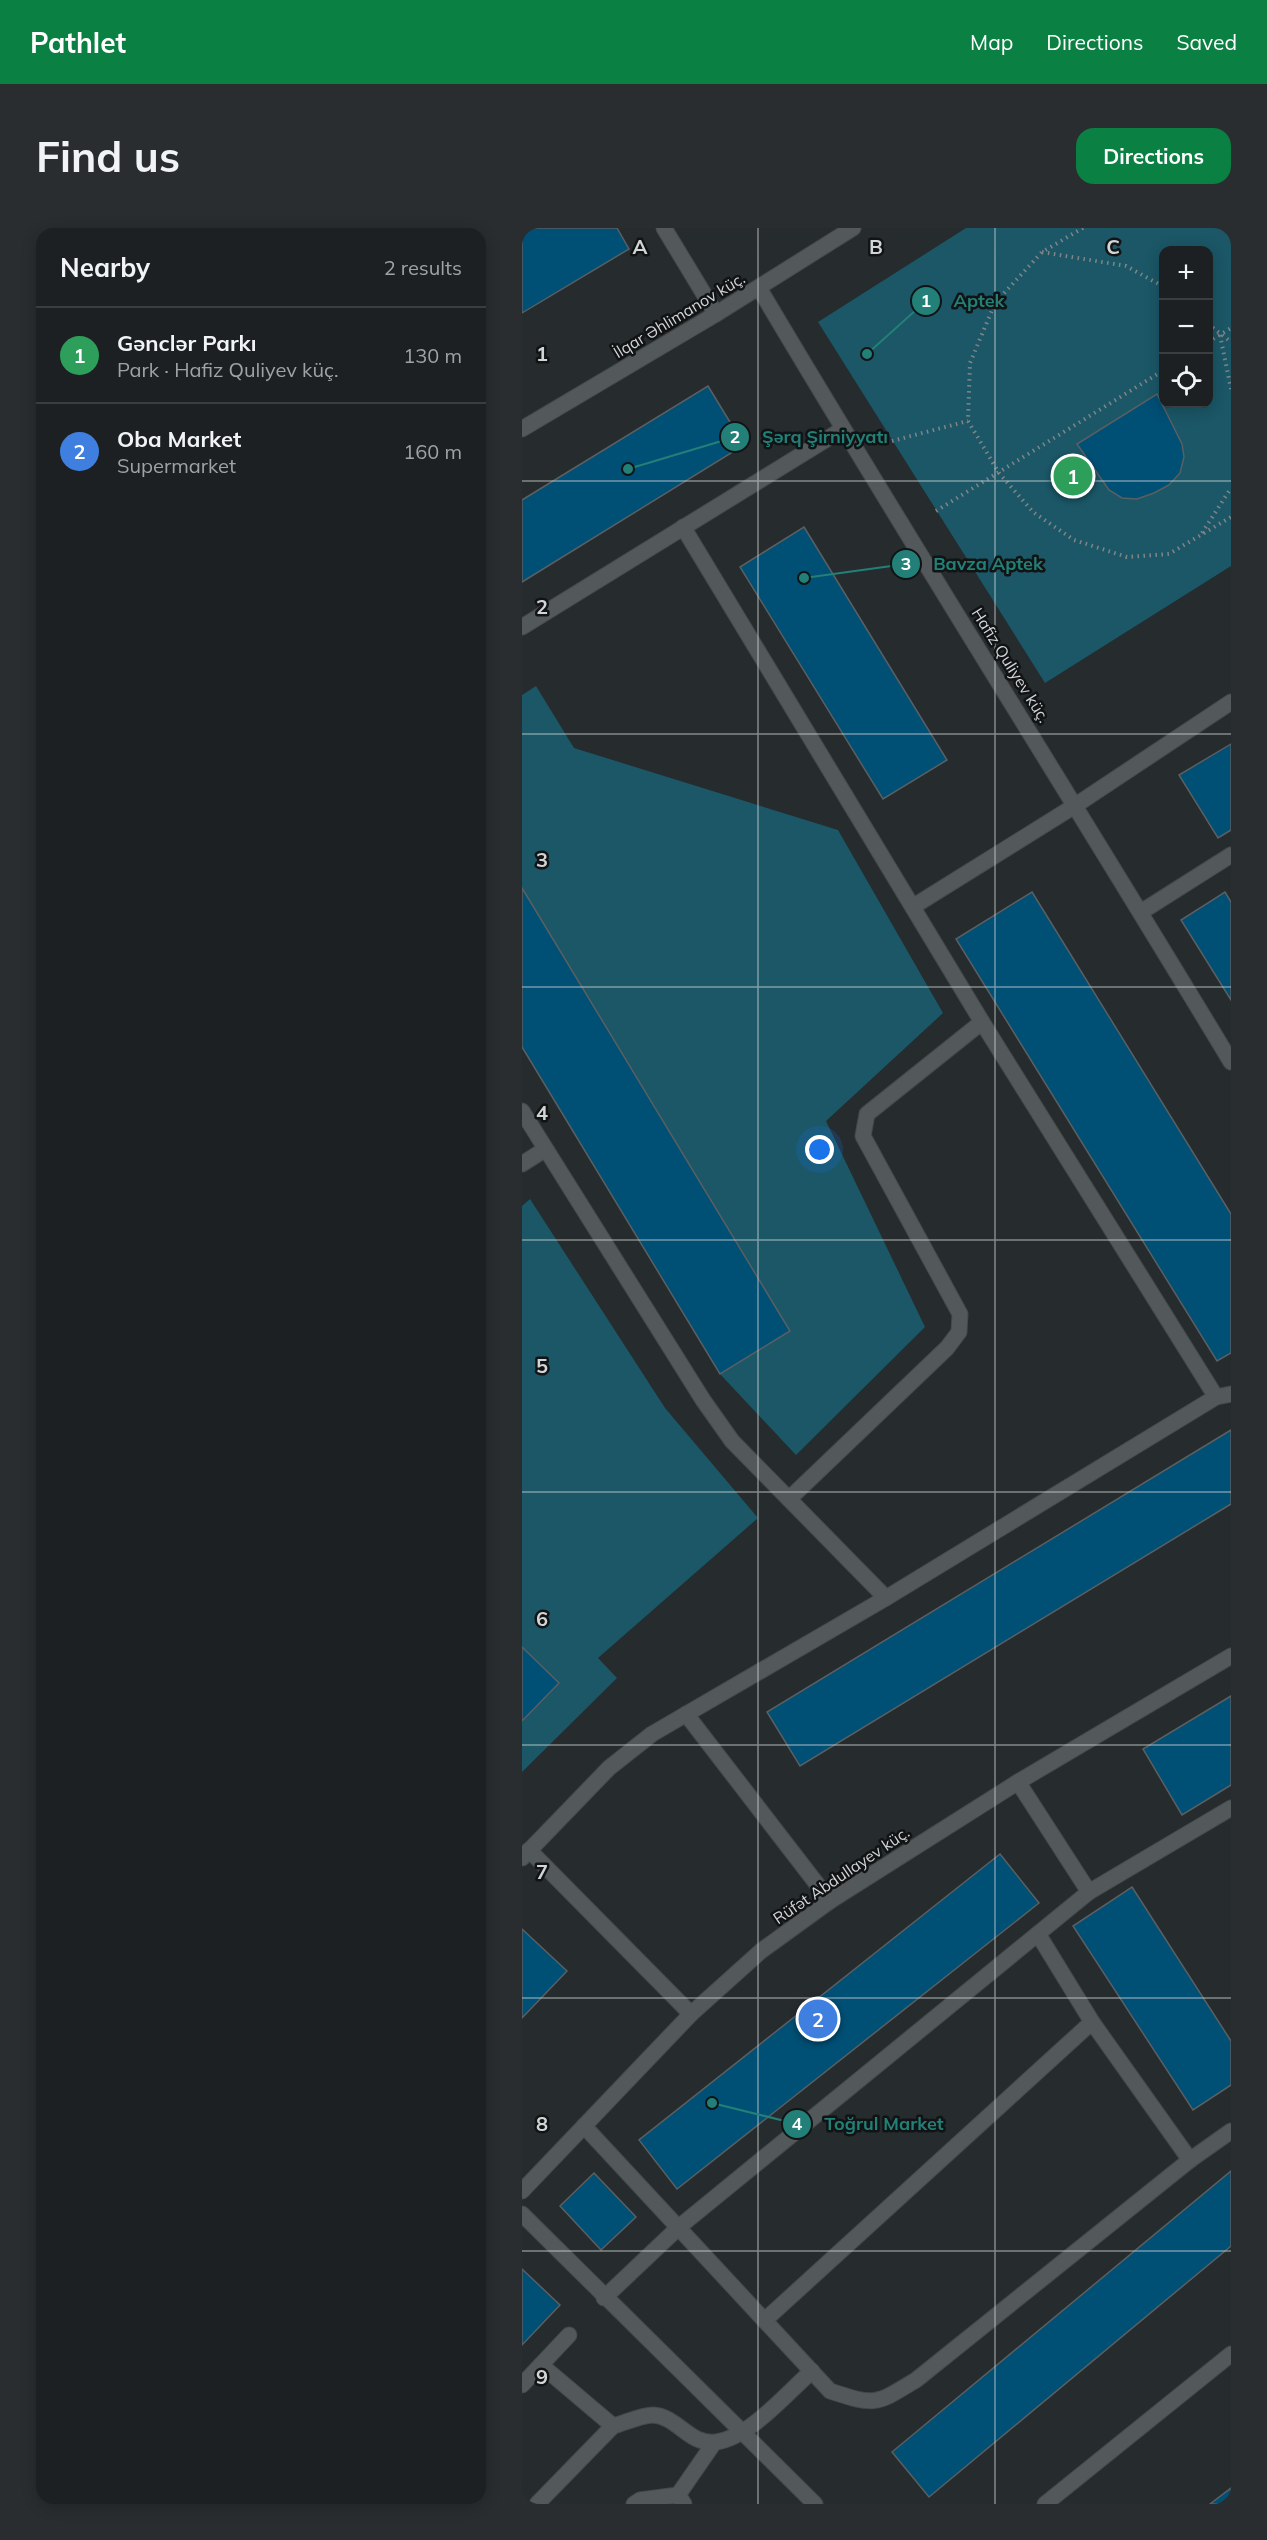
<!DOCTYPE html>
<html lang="en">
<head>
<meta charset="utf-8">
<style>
  :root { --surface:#1c2022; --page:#292d2f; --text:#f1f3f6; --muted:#a0a3a5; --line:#3a3e40; --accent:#0b8043 }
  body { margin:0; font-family:Mulish,sans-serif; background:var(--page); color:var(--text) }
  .controls { position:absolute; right:18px; top:18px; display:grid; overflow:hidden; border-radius:12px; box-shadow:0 3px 15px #0003 }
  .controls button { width:54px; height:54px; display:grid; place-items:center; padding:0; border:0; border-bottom:2px solid var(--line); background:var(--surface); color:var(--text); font:30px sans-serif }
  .you { position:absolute; left:298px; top:922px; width:21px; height:21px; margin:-15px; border:4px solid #fff; border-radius:50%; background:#1a73e8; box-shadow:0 0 0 9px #1a73e833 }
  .badge { display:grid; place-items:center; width:39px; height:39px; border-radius:50%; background:var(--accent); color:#fff; font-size:20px; font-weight:700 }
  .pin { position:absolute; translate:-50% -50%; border:3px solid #fff; box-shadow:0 2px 6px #0006 }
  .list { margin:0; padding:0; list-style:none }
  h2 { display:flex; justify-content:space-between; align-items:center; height:78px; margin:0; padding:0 24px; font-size:26px }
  h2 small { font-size:20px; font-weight:400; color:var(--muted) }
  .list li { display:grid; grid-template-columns:39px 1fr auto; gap:18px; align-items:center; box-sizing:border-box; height:96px; padding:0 24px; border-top:2px solid var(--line) }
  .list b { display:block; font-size:22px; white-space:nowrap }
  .list p { margin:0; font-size:20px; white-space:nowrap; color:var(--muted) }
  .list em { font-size:20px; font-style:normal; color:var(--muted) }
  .icon { flex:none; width:33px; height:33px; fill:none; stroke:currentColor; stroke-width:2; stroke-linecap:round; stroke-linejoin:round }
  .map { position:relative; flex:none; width:709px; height:2276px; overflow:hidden; border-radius:18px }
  header { display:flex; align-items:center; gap:36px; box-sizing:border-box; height:84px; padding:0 30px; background:var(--accent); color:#fff }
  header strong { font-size:28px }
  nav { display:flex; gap:33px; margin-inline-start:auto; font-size:21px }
  .intro { display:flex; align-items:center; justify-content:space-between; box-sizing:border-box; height:144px; padding:0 36px }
  h1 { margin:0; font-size:42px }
  .button { padding:15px 27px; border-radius:18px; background:var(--accent); color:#fff; font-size:21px; font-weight:700 }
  main { display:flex; gap:36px; padding:0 36px }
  aside { flex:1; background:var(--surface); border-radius:18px; box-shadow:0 3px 15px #0003 }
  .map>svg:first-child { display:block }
  .green { fill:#1b5767; fill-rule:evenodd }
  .building { fill:#004f75; stroke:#5a5f62; stroke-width:1.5 }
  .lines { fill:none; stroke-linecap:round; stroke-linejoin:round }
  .minor-casing { stroke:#45494b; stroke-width:17 }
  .path { stroke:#818587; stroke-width:4; stroke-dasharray:1.5 4.5; stroke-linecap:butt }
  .minor { stroke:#53595b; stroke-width:15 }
  .grid { fill:none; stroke:#d1d5d6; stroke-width:1.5; stroke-opacity:0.55 }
  .labels { text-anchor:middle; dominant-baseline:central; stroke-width:5; stroke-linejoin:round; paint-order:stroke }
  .street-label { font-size:16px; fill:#d1d5d6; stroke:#111314 }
  .grid-label { font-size:20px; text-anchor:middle; font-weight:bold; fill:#d1d5d6; stroke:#111314; stroke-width:5; stroke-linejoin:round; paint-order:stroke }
  .leader { fill:none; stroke:#228078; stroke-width:2 }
  .callout-dot { fill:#228078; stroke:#111314; stroke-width:2 }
  .mark-label { font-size:18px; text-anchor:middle; font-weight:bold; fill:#fff }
  .callout-label { font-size:18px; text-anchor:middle; font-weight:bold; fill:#228078; stroke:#111314; stroke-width:5; stroke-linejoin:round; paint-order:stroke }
</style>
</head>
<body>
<header>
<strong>Pathlet</strong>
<nav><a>Map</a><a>Directions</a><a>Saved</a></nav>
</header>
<div class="intro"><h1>Find us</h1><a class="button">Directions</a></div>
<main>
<aside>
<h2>Nearby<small>2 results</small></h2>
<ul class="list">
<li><span class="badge" style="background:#2e9e5b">1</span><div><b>Gənclər Parkı</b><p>Park · Hafiz Quliyev küç.</p></div><em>130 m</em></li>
<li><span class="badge" style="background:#3f7fe0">2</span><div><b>Oba Market</b><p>Supermarket</p></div><em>160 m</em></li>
</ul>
</aside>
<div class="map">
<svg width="709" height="2276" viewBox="0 0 709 2276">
  <rect width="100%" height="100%" fill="#262b2d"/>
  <g class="green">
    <path d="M444 0H709V338L523 455 296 94ZM642 22H686V176H642Z"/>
    <polygon points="14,458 52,520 316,602 421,785 304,893 403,1099 274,1227 198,1146 268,1103 0,660 0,467"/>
    <polygon points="8,971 143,1180 236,1290 76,1430 95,1450 0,1544 0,978"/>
  </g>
  <g class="building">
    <polygon points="0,0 95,0 107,21 0,85"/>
    <polygon points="186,158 222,217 0,354 0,272"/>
    <polygon points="635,166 660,216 662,229 658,245 647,257 632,265 615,271 600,270 587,262 555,216"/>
    <polygon points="282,299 425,532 361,571 218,339"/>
    <polygon points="709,516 709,602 696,610 657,547"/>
    <polygon points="0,660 268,1103 198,1146 0,819"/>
    <polygon points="510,664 709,986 709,1125 695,1133 434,711"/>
    <polygon points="703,664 709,674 709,772 659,692"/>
    <polygon points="709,1202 709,1276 278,1538 245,1484"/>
    <polygon points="0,1419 37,1455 0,1493"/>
    <polygon points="709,1468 709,1557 660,1587 621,1521"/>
    <polygon points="478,1626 517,1675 155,1961 117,1912"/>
    <polygon points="610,1659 709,1813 709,1857 671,1882 551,1698"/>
    <polygon points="0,1701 45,1743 0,1790"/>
    <polygon points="709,1943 709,2018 407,2269 370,2224"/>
    <polygon points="72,1945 114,1989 79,2022 38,1978"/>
    <polygon points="0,2041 38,2077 0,2117"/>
    <polygon points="709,2260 709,2276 688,2276"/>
  </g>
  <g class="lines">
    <g class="minor-casing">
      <g id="minor">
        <polyline points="142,0 194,86"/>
        <path d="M237 60C391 320 553 575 709 834"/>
        <polyline points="0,201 194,86 331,0"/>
        <polyline points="161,299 460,794 694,1169"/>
        <polyline points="0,399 321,201"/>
        <polyline points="392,678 554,577 709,474"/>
        <polyline points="619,684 709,627"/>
        <polyline points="0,883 181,1172 210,1213 364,1370"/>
        <polyline points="0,936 22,922"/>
        <polyline points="267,1271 425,1120 437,1104 438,1086 341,908 345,886 460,794"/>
        <polyline points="164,1486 308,1673"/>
        <polyline points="496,1554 567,1664"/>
        <polyline points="7,1622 169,1786"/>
        <polyline points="0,1630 87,1540 130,1506 364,1370 694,1169 709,1166"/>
        <polyline points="516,1706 570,1794 668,1932"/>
        <path d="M62 1898 308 2163C354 2178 353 2177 394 2152L668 1932 709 1903"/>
        <polyline points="0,1963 169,1786 239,1723 308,1673 496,1554 709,1428"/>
        <polyline points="0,1986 293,2276"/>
        <polyline points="82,2070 157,1999 567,1664 709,1580"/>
        <polyline points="243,2092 570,1794"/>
        <path d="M19 2137 91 2198C103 2195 119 2187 131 2187 155 2188 168 2218 194 2214 227 2210 265 2165 290 2143"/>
        <polyline points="0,2157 47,2107"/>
        <polyline points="15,2276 91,2198"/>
        <polyline points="112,2276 118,2272 156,2267"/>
        <polyline points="162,2276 156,2267 192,2215"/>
        <polyline points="523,2276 709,2126"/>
      </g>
    </g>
    <g class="path">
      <polyline points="561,0 520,24 473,75 448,135 446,193 477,245 511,284 552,312 605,329 647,326 709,289"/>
      <polyline points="520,24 604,38 642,59"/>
      <polyline points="686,96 709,114"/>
      <polyline points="698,107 709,161"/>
      <polyline points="686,114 709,100"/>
      <polyline points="370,213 446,193"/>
      <polyline points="414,283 642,142"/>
      <polyline points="680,305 709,260"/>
    </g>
    <use href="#minor" class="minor"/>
  </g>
  <path class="grid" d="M236 0V2276M473 0V2276M0 253H709M0 506H709M0 759H709M0 1012H709M0 1264H709M0 1517H709M0 1770H709M0 2023H709"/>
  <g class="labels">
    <g class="street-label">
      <text transform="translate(157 87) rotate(-31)">İlqar Əhlimanov küç.</text>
      <text transform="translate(489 437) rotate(58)">Hafiz Quliyev küç.</text>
      <text transform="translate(319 1647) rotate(-34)">Rüfət Abdullayev küç.</text>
    </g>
  </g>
  <g class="grid-label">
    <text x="118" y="26">A</text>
    <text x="354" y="26">B</text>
    <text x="591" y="26">C</text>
    <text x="20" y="133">1</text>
    <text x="20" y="386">2</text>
    <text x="20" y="639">3</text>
    <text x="20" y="892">4</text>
    <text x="20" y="1145">5</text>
    <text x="20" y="1398">6</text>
    <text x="20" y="1651">7</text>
    <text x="20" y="1903">8</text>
    <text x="20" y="2156">9</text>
  </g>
  <path class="leader" d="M345 126L404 73M106 241L213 209M282 350L384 336M190 1875L275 1896"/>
  <g class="callout-dot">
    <circle cx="345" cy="126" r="6"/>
    <circle cx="106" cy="241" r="6"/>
    <circle cx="282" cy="350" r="6"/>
    <circle cx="190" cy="1875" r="6"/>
    <circle cx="404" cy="73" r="15"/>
    <circle cx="213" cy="209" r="15"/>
    <circle cx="384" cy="336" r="15"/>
    <circle cx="275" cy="1896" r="15"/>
  </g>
  <g class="mark-label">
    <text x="404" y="79">1</text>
    <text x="213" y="215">2</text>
    <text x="384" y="342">3</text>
    <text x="275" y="1902">4</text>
  </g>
  <g class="callout-label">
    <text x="457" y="79">Aptek</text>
    <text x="303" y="215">Şərq Şirniyyatı</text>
    <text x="466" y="342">Bavza Aptek</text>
    <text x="362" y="1902">Toğrul Market</text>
  </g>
</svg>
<div class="controls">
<button>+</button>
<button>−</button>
<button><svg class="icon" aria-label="locate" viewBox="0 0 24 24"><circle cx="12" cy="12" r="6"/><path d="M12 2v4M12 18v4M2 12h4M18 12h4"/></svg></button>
</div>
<div class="you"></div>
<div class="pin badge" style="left:551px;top:248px;background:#2e9e5b">1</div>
<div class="pin badge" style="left:296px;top:1791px;background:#3f7fe0">2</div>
</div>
</main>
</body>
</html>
